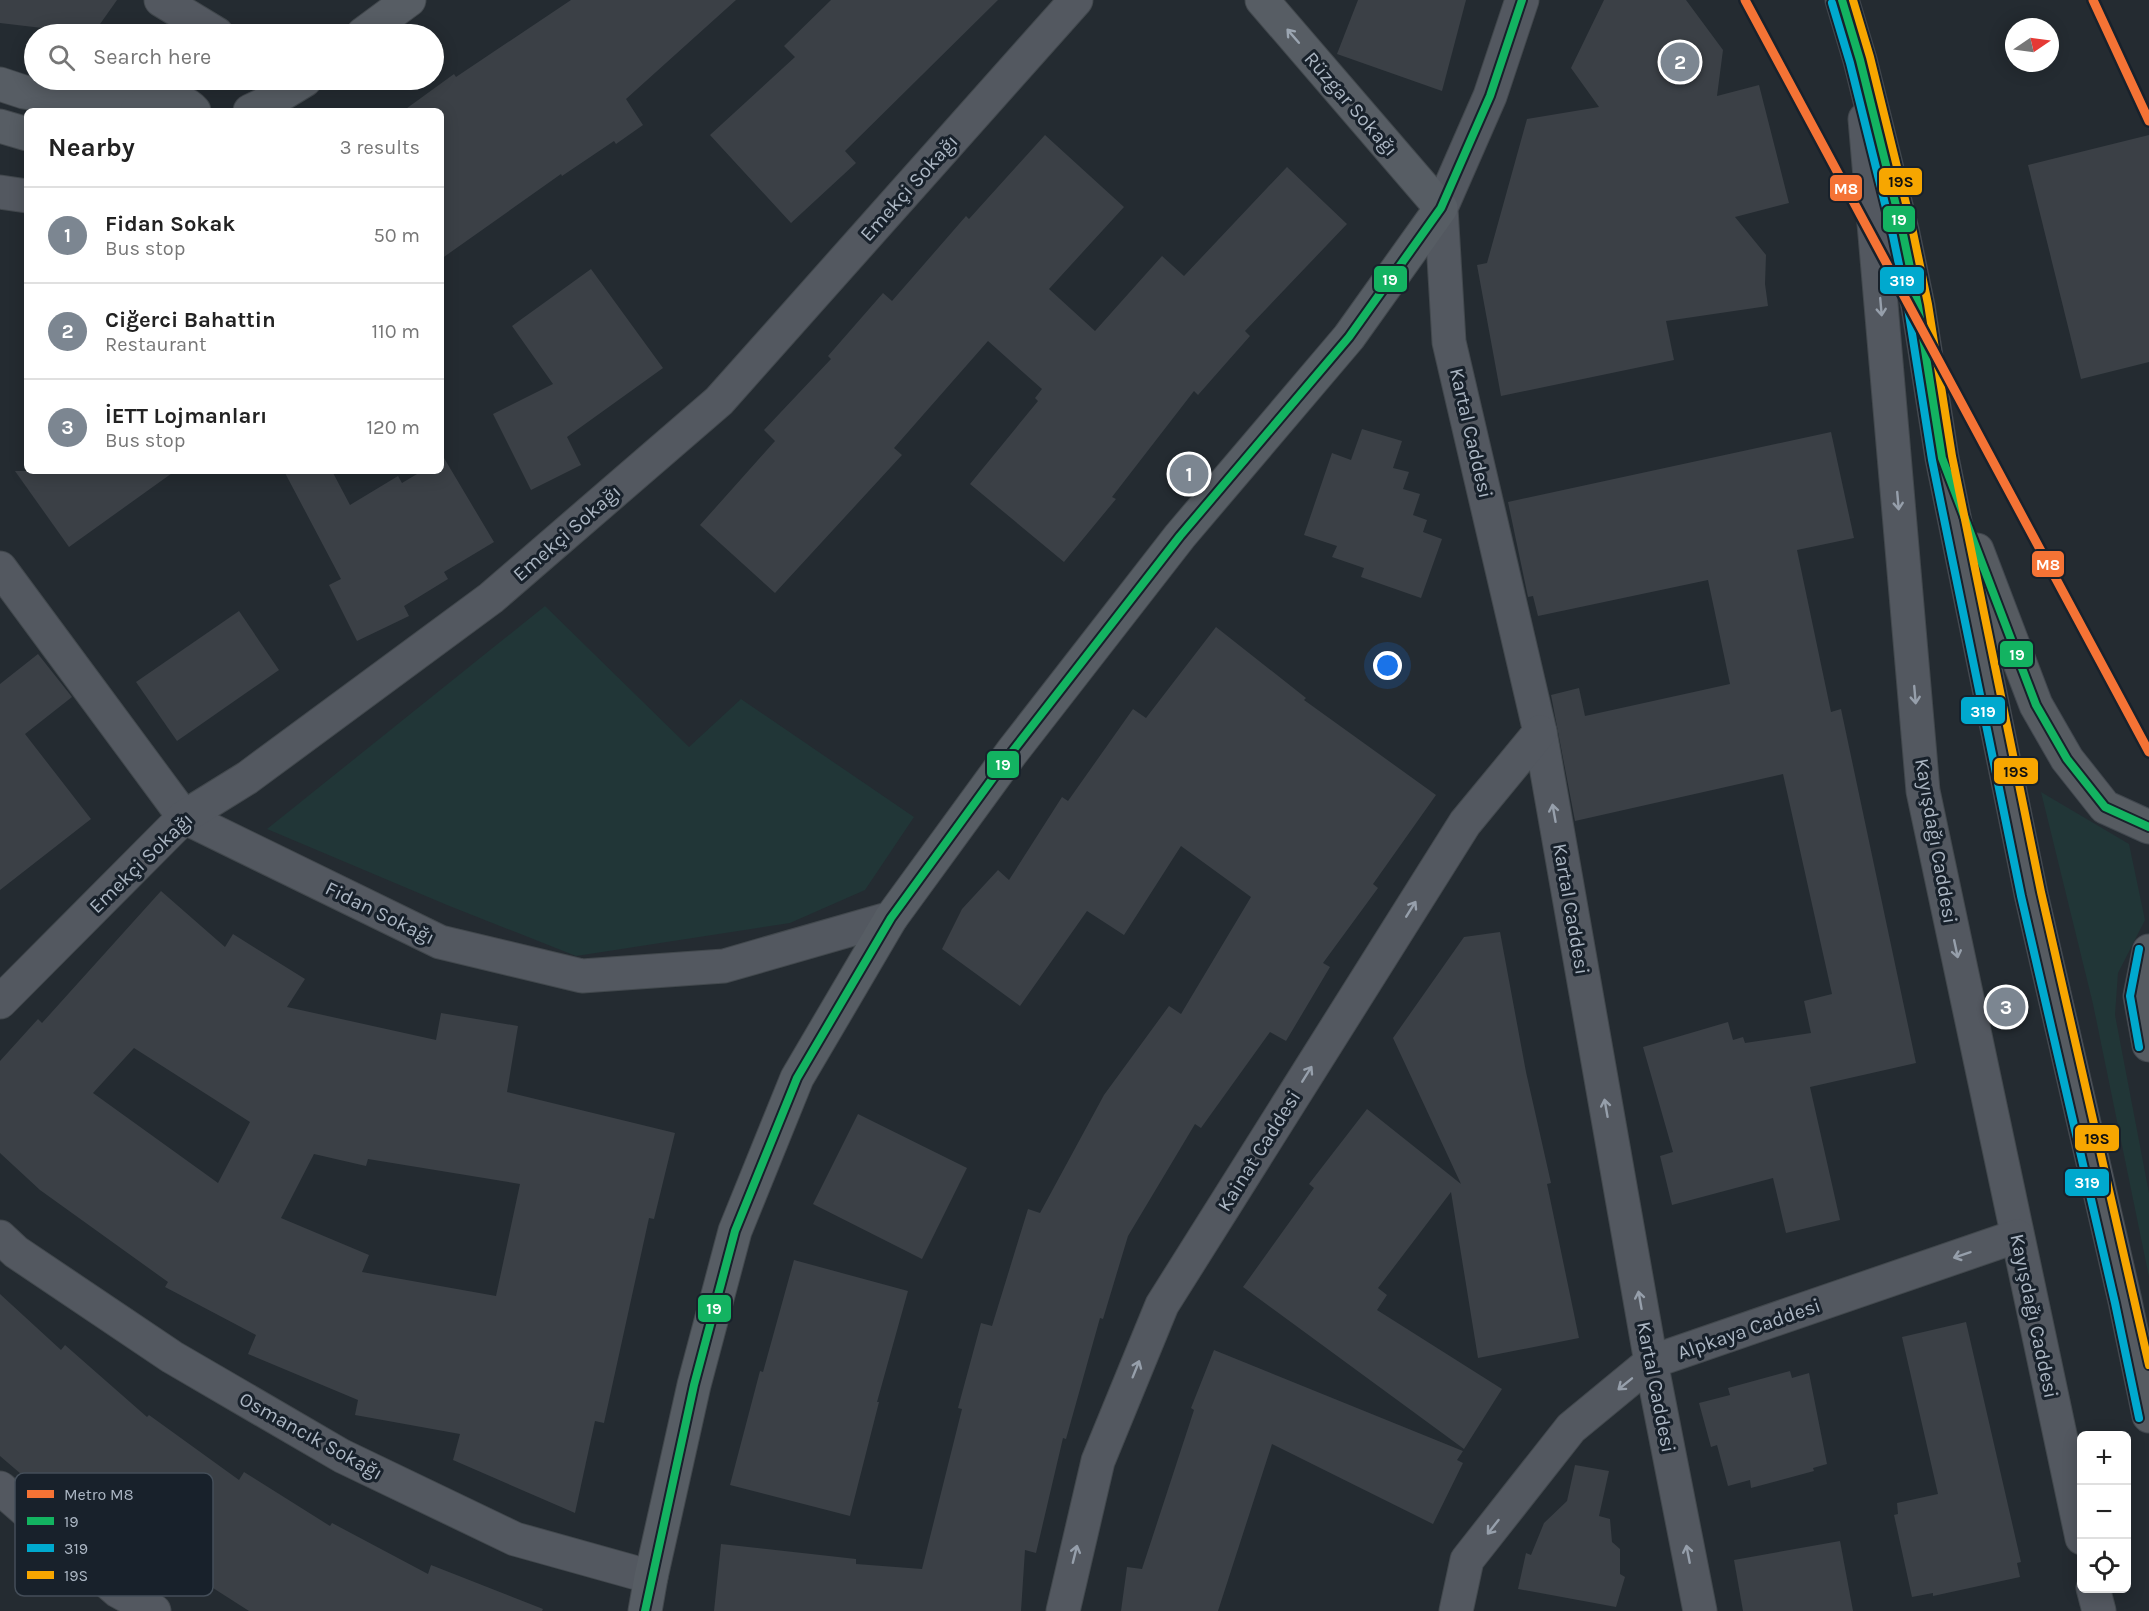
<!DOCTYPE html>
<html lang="en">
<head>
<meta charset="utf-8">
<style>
  :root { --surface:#fff; --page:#f2f2f2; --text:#222; --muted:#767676; --line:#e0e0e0; --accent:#7c8691 }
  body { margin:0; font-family:Karla,sans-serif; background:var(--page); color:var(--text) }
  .controls { position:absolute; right:18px; bottom:18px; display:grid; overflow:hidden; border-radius:9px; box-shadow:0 3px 15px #0003 }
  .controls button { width:54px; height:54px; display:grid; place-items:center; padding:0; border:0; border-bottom:2px solid var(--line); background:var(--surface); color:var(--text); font:30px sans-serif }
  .compass { position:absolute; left:2005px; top:18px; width:54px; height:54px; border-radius:50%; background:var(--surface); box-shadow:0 3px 15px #0003; rotate:77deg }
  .you { position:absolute; left:1388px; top:666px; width:21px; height:21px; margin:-15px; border:4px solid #fff; border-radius:50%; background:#1a73e8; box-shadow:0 0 0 9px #1a73e833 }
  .badge { display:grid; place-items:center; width:39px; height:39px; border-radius:50%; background:var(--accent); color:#fff; font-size:20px; font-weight:700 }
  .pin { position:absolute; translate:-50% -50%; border:3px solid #fff; box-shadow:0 2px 6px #0006 }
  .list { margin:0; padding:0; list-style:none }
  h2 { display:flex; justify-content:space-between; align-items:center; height:78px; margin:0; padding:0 24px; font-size:26px }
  h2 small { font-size:20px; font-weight:400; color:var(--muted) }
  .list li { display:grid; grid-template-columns:39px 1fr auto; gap:18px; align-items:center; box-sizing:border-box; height:96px; padding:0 24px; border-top:2px solid var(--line) }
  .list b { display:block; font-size:22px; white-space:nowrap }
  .list p { margin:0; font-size:20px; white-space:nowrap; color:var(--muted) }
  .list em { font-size:20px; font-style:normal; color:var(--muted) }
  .icon { flex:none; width:33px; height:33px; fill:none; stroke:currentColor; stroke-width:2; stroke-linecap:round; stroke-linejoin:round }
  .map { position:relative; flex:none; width:2149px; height:1611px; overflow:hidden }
  .search { position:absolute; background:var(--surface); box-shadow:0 3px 15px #0003; left:24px; top:24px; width:420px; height:66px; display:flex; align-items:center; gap:15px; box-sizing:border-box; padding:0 21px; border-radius:33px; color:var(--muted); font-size:22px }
  .panel { position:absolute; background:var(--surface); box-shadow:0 3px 15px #0003; left:24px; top:108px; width:420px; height:366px; border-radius:9px }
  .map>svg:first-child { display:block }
  .green { fill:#213637 }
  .building { fill:#3b4046; fill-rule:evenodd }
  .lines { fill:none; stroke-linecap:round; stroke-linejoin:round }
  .street-casing { stroke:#42484d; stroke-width:35 }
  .secondary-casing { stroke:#42484d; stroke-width:35 }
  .primary-casing { stroke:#41474e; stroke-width:35 }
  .street { stroke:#535860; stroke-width:33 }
  .secondary { stroke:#575d64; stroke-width:33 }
  .primary { stroke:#565b61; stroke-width:33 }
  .bus-1-casing { stroke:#18212b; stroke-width:12 }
  .bus-2-casing { stroke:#18212b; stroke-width:12 }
  .bus-3-casing { stroke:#18212b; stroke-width:12 }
  .bus-1 { stroke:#13b361; stroke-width:8 }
  .bus-2 { stroke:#00a9ce; stroke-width:8 }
  .bus-3 { stroke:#f7a600; stroke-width:8 }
  .metro-1-casing { stroke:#18212b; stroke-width:14 }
  .metro-1 { stroke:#f57335; stroke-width:9 }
  .oneway { stroke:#9ba5b1 }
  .oneway2 { stroke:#969fab }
  .labels { text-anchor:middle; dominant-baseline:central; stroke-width:6; stroke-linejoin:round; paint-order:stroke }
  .street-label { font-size:20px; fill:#acb7c4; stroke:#18212b }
  .key { fill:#18212b; stroke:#444e59; stroke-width:1.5 }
  .key-label { font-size:16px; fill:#acb7c4 }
  .line-badge { stroke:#18212b; stroke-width:2 }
  .badge-label { font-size:16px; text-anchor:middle; font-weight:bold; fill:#fff }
  .pale-badge-label { font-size:16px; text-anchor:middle; font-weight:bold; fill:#111 }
</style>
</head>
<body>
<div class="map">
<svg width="2149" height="1611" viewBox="0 0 2149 1611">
  <rect width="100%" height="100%" fill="#242b31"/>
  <g class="green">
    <polygon points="545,606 689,747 741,699 914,817 865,890 790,923 576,956 447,905 267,829"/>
    <polygon points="2041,792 2129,844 2145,920 2118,973 2115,1015 2149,1193 2149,1277 2093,1004"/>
  </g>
  <g class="building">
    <polygon points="0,0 117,0 93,34 0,23"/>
    <polygon points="571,0 736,0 626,99 643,125 616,144 614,141 562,176 561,174 441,259 441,111 403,111 454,74 456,77"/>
    <polygon points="831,0 998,0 845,151 856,163 791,223 710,135 795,57 784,46"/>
    <polygon points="1358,0 1466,0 1442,91 1337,54"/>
    <polygon points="1604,0 1686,0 1723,50 1717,96 1759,85 1789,203 1735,217 1766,255 1765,284 1768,306 1666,321 1674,360 1501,396 1477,265 1487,263 1527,119 1599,107 1571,68"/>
    <polygon points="1045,135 1124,207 1049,289 1095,331 1162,256 1184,276 1287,167 1347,224 1245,331 1250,336 1198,395 1194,391 1112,497 1116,499 1064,562 970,484 1038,401 1035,398 1042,389 988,341 894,448 902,455 775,593 700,525 775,441 764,430 831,359 828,356 883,293 892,301 966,216 969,219"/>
    <polygon points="2149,135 2149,362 2081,379 2028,165"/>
    <polygon points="591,269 663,368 567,437 581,465 531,490 493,414 553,384 512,326"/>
    <polygon points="1362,429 1402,441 1393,468 1409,472 1403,489 1420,494 1413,515 1427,520 1423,532 1442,539 1421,598 1361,577 1364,568 1332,557 1337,546 1304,535 1332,453 1351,460"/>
    <polygon points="1831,432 1854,538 1797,550 1831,712 1841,709 1916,1063 1810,1087 1840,1220 1786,1233 1773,1178 1672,1205 1660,1156 1673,1152 1643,1047 1728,1022 1733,1040 1743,1037 1745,1043 1811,1033 1804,1001 1832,994 1783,774 1575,821 1551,695 1579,688 1585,716 1730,684 1708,580 1538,616 1533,596 1528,597 1508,502"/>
    <polygon points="444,458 494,542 444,572 448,579 404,606 409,616 357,641 329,585 341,579 284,471 332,471 350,505 398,476 402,483 422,471 441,471 441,460"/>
    <polygon points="15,471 175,471 69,547"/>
    <polygon points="239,611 279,670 177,741 136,682"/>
    <polygon points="1216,627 1306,698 1304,700 1436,795 1373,884 1378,888 1323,963 1330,967 1286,1041 1270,1032 1201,1128 1195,1124 1128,1236 1103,1319 1100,1318 1066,1439 1063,1438 1036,1553 1025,1550 1021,1611 714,1611 721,1544 856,1559 856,1564 922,1569 962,1409 958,1408 981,1323 992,1326 1028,1209 1040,1213 1104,1095 1169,1006 1181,1014 1251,897 1181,846 1124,935 1087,911 1020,1006 942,949 962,909 998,870 1009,880 1062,797 1068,801 1133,709 1146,718"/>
    <polygon points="38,654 72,697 25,734 91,819 0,890 0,684"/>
    <path d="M161 891 225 947 233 934 305 979 287 1007 436 1040 441 1013 518 1026 507 1092 675 1133 654 1219 649 1218 604 1423 595 1421 575 1513 453 1460 460 1434 355 1415 358 1400 248 1354 256 1335 165 1287 168 1282 40 1190 0 1153V1061L38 1019 42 1023ZM134 1048 250 1122 218 1183 93 1093ZM314 1154 366 1166 368 1159 520 1184 496 1296 362 1272 369 1255 281 1218Z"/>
    <polygon points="1500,932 1526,1072 1551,1183 1547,1184 1579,1338 1478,1358 1451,1192 1378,1288 1387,1295 1377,1310 1502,1389 1464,1449 1243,1287 1314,1188 1309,1184 1367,1109 1461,1184 1393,1038 1464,937"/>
    <polygon points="858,1114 967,1168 922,1259 813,1204"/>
    <polygon points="794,1260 908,1291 877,1402 879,1402 850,1516 730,1485 760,1371 763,1372"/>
    <polygon points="0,1294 61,1350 65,1345 147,1417 149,1415 239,1480 244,1472 330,1526 332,1523 428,1574 431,1565 543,1609 542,1611 249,1611 152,1549 145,1558 46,1487 42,1492 0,1456"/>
    <polygon points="1966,1322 2021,1562 2017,1563 2020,1577 1933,1596 1933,1593 1912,1597 1894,1515 1898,1514 1897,1503 1938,1494 1902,1337"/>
    <polygon points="1214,1350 1463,1451 1457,1460 1463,1463 1433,1524 1272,1444 1218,1611 1121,1611 1127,1567 1142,1569 1194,1410 1191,1408"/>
    <polygon points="1790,1371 1792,1378 1809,1373 1827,1464 1813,1468 1814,1471 1751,1488 1750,1480 1728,1486 1717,1445 1711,1447 1699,1403 1730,1395 1728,1388"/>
    <polygon points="1575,1465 1609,1471 1599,1516 1610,1519 1612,1542 1620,1549 1620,1574 1625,1577 1616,1607 1518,1589 1526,1553 1531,1555 1544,1523 1567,1501"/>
    <polygon points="1840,1541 1853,1611 1743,1611 1734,1560"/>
  </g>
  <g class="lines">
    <g class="street-casing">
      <g id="street">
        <polyline points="161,0 217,34"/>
        <polyline points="1522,0 1490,96 1441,208 1449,342 1540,732 1651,1362 1700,1611"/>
        <polyline points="1865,119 1923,791 2082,1538"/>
        <polyline points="0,192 27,196"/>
        <polyline points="0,568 184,817 440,942 582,976 724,966 891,918"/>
        <polyline points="0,1002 184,817 247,778 491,598 719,401 1076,0"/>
        <polyline points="0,1237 16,1252 172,1357 342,1456 515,1539 651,1577"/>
        <polyline points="0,1488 118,1591 154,1611"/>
        <polyline points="2093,1588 2099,1611"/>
        <polyline points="1063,1611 1098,1461 1162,1305 1465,823 1540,732"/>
        <polyline points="1456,1611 1467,1560 1571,1428 1651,1362 2017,1236"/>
      </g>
    </g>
    <g class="secondary-casing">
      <g id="secondary">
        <polyline points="363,34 409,0"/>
        <polyline points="0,84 24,92 98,104 152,101"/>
        <path d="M137 111C152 96 179 95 194 111"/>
        <polyline points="250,111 269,102 305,80"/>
        <polyline points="0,126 27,134"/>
        <polyline points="645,1611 651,1577 694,1385 735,1231 797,1078 891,918 1012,752 1180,536 1349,337 1441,208 1262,0"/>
      </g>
    </g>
    <g class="primary-casing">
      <g id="primary">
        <polyline points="1842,0 1860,60 1903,234 1918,306 1942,458 2031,894 2125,1301 2149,1416"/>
        <polyline points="1977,550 2036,705 2067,759 2105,807 2149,827"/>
        <polyline points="2149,951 2140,996 2149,1045"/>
      </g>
    </g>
    <use href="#street" class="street"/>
    <use href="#secondary" class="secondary"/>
    <use href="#primary" class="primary"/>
    <g class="bus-1-casing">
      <g id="bus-1">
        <polyline points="1842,0 1860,60 1903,234 1918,306 1942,458 2036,705 2067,759 2105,807 2149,827"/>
        <polyline points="645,1611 694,1385 735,1231 797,1078 891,918 1012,752 1180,536 1349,337 1441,208 1490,96 1522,0"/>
      </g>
    </g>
    <g class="bus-2-casing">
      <g id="bus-2">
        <polyline points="1832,3 1850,63 1893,236 1908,308 1932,460 2021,896 2115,1303 2139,1418"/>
        <polyline points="2139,1047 2130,996 2139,949"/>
      </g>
    </g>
    <g class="bus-3-casing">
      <polyline id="bus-3" points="1853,0 1870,57 1913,232 1928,304 1952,456 2041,892 2149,1365"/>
    </g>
    <use href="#bus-1" class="bus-1"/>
    <use href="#bus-2" class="bus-2"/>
    <use href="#bus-3" class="bus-3"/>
    <g class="metro-1-casing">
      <g id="metro-1">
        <polyline points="1745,0 2149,752"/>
        <polyline points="2093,0 2149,121"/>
      </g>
    </g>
    <use href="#metro-1" class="metro-1"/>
  </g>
  <defs><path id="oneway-shaft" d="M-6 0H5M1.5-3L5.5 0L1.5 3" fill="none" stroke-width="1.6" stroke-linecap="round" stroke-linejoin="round" transform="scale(1.5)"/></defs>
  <use class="oneway" href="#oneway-shaft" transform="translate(1293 36) rotate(-131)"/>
  <g class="oneway2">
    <use href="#oneway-shaft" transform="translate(1881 307) rotate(85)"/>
    <use href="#oneway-shaft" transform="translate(1898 501) rotate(85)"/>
    <use href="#oneway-shaft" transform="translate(1915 695) rotate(85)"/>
    <use href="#oneway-shaft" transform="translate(1554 813) rotate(-100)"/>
    <use href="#oneway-shaft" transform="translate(1411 909) rotate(-58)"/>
    <use href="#oneway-shaft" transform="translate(1956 949) rotate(78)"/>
    <use href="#oneway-shaft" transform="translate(1307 1074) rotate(-58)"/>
    <use href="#oneway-shaft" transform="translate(1606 1108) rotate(-100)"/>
    <use href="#oneway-shaft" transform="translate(1962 1255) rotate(161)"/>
    <use href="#oneway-shaft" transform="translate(1640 1300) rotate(-100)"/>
    <use href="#oneway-shaft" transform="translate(1136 1369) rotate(-68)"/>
    <use href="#oneway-shaft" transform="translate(1625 1384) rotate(141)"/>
    <use href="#oneway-shaft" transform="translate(1493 1527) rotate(128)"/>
    <use href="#oneway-shaft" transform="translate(1075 1554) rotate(-76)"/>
    <use href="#oneway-shaft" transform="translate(1688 1554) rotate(-101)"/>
  </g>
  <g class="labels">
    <g class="street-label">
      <text transform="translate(1351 104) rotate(49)">Rüzgar Sokağı</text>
      <text transform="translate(909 188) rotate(-48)">Emekçi Sokağı</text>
      <text transform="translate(1471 433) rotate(77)">Kartal Caddesi</text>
      <text transform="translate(567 533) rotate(-41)">Emekçi Sokağı</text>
      <text transform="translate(1936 841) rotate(80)">Kayışdağı Caddesi</text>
      <text transform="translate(141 863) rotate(-44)">Emekçi Sokağı</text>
      <text transform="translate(1571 909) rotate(80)">Kartal Caddesi</text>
      <text transform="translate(380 913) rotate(26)">Fidan Sokağı</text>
      <text transform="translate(1259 1151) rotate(-58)">Kainat Caddesi</text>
      <text transform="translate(2034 1316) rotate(78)">Kayışdağı Caddesi</text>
      <text transform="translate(1749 1329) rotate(-19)">Alpkaya Caddesi</text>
      <text transform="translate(1656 1387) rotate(79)">Kartal Caddesi</text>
      <text transform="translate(311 1436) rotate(29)">Osmancık Sokağı</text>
    </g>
  </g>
  <rect x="15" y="1473" width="198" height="123" rx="9" class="key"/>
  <rect x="27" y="1490" width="27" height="8" fill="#f57335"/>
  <rect x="27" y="1517" width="27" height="8" fill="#13b361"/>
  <rect x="27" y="1544" width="27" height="8" fill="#00a9ce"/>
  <rect x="27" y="1571" width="27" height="8" fill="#f7a600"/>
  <g class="key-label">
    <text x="64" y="1500">Metro M8</text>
    <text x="64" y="1527">19</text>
    <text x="64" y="1554">319</text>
    <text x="64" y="1581">19S</text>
  </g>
  <g class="line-badge">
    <rect x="1878" y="167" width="45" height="29" rx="6" fill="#f7a600"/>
    <rect x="1829" y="174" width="34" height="28" rx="6" fill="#f57335"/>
    <rect x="1882" y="205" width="34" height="28" rx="6" fill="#13b361"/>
    <rect x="1373" y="265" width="35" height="28" rx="6" fill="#13b361"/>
    <rect x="1879" y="266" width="46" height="29" rx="6" fill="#00a9ce"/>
    <rect x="2031" y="550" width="34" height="28" rx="6" fill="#f57335"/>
    <rect x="1999" y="640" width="35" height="28" rx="6" fill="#13b361"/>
    <rect x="1960" y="696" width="46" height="29" rx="6" fill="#00a9ce"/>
    <rect x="986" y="750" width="34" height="29" rx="6" fill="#13b361"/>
    <rect x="1993" y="757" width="46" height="28" rx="6" fill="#f7a600"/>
    <rect x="2074" y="1124" width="46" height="28" rx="6" fill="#f7a600"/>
    <rect x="2064" y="1168" width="46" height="29" rx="6" fill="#00a9ce"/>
    <rect x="697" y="1294" width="35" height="29" rx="6" fill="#13b361"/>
  </g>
  <g class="badge-label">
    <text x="1846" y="194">M8</text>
    <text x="1899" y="225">19</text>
    <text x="1390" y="285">19</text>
    <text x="1902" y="286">319</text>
    <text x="2048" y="570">M8</text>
    <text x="2017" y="660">19</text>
    <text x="1983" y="717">319</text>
    <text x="1003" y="770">19</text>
    <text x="2087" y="1188">319</text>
    <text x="714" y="1314">19</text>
  </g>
  <g class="pale-badge-label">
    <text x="1901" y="187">19S</text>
    <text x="2016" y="777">19S</text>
    <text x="2097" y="1144">19S</text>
  </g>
</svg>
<div class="controls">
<button>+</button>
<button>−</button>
<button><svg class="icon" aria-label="locate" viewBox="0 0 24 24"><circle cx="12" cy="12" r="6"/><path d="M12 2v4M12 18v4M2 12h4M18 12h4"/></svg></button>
</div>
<svg class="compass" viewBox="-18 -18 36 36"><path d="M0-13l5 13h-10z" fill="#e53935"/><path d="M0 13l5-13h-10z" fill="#767676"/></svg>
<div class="you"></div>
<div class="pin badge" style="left:1189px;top:474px">1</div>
<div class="pin badge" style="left:1680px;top:62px">2</div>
<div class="pin badge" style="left:2006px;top:1007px">3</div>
<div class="search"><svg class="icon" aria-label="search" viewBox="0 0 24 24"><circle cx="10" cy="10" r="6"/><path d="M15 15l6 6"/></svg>Search here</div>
<section class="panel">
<h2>Nearby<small>3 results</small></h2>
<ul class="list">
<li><span class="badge">1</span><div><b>Fidan Sokak</b><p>Bus stop</p></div><em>50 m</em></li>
<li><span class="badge">2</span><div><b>Ciğerci Bahattin</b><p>Restaurant</p></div><em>110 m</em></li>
<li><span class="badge">3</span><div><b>İETT Lojmanları</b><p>Bus stop</p></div><em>120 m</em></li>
</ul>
</section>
</div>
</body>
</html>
